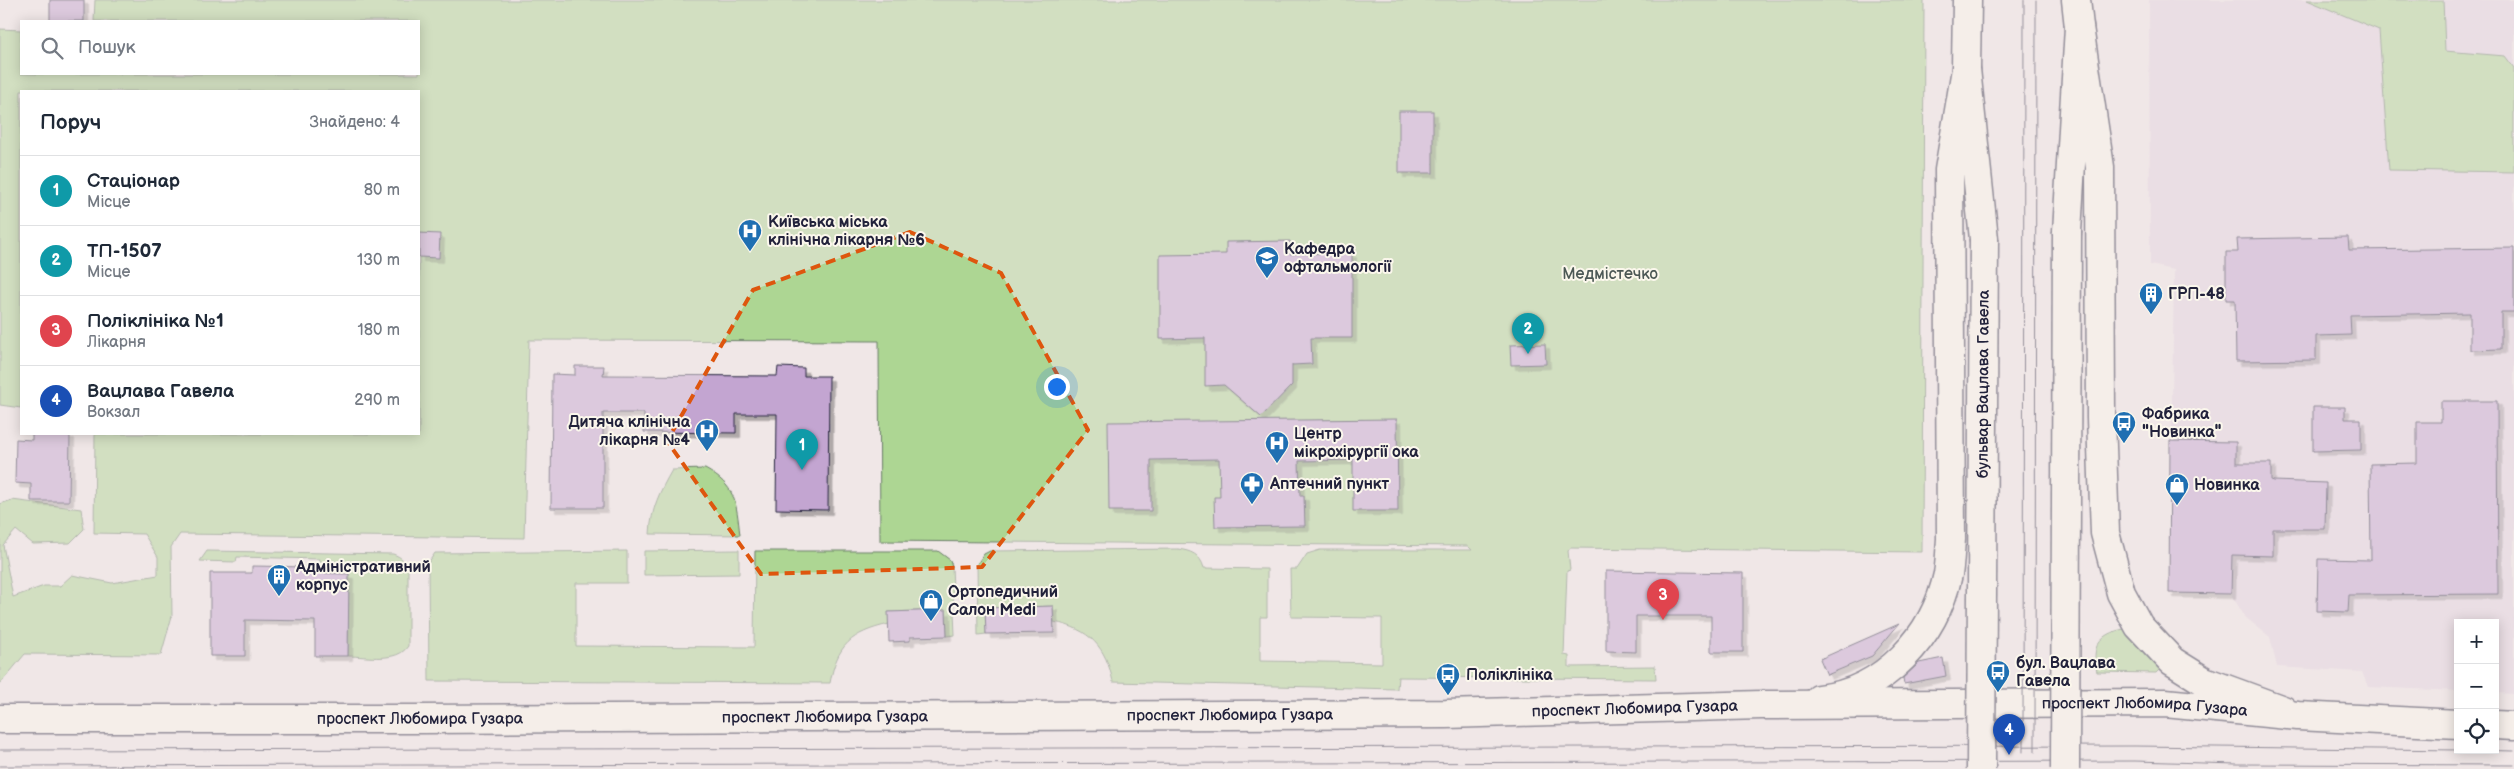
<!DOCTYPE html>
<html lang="uk">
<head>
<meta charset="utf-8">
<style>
  :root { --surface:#fff; --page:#f2f2f3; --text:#1f2937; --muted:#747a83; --line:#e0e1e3; --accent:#2563eb }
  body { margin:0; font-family:"Balsamiq Sans",sans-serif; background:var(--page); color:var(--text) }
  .controls { position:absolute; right:15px; bottom:15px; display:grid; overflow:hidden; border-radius:0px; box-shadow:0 2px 12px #0003 }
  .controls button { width:45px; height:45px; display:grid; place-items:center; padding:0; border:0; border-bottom:1px solid var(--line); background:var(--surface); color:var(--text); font:25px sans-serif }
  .you { position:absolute; left:1056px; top:386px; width:18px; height:18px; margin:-12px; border:4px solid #fff; border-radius:50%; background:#1a73e8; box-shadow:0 0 0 8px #1a73e833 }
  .badge { display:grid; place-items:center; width:32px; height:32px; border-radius:50%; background:var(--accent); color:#fff; font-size:16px; font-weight:700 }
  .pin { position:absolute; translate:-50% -41px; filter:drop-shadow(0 1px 2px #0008) }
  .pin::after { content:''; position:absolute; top:26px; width:18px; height:15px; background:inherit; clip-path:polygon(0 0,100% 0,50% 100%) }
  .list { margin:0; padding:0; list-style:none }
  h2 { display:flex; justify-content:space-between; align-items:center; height:65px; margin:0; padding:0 20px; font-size:21px }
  h2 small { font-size:16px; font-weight:400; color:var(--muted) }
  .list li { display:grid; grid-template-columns:32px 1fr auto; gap:15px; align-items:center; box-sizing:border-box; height:70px; padding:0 20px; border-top:1px solid var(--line) }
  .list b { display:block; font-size:19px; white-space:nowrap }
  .list p { margin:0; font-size:16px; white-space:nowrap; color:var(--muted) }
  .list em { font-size:16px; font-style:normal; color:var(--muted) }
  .icon { flex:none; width:28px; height:28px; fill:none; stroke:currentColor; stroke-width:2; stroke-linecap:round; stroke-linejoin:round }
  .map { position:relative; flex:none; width:2514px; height:769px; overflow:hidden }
  .search { position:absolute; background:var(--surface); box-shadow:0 2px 12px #0003; left:20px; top:20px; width:400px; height:55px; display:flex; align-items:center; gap:12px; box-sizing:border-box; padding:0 18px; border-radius:0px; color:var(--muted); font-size:19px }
  .panel { position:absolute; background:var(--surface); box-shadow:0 2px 12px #0003; left:20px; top:90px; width:400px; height:345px; border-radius:0px }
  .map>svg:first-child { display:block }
  .built { fill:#e2d3e0 }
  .green { fill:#add693; stroke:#687c67 }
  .building { fill:#c3a5d1; stroke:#22223b; filter:url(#shadow) }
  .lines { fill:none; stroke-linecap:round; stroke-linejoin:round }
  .secondary-casing { stroke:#22223b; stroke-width:31 }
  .primary-casing { stroke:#22223b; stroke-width:31 }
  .secondary { stroke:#fbf7ec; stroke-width:28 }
  .primary { stroke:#fbf7ec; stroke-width:28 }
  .tram { stroke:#22223b; stroke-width:1 }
  .secondary-bridge-casing { stroke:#22223b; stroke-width:31; stroke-linecap:butt }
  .secondary-bridge { stroke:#fbf7ec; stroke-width:28 }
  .marked { fill:none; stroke:#de560e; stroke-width:4; stroke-dasharray:10 6; stroke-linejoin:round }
  .labels { text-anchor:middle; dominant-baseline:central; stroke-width:4; stroke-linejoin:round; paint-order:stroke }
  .poi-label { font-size:16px; font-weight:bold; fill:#22223b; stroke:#fbf7ec; text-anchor:start }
  .park-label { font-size:16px; fill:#4c5855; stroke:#fbf7ec }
  .street-label { font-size:16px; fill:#22223b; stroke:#fbf7ec }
</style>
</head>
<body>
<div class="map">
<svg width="2514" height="769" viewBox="0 0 2514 769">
  <defs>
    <filter id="shadow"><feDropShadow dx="4.5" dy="4.5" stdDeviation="0" flood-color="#0004"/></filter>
  </defs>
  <rect width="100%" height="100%" fill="#f0e7e7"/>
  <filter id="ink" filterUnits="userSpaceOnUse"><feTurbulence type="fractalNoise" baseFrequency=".02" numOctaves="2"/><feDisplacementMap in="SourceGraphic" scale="10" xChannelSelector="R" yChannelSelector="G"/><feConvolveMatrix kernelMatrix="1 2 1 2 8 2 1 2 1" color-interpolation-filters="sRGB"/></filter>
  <g filter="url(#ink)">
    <polygon class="built" points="2149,0 2514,0 2514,694 2495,693 2495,623 2458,623 2458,691 2368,687 2362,672 2277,667 2270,637 2245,617 2231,594 2169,593 2174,270 2150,265"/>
    <g class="green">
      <path d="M95 0H1924L1922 552 1570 548 1568 551 1570 570 1567 571 1564 655 1569 656V667L1655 666 1656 679 1398 677 1397 689 1113 682C1106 647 1090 629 1054 622L1053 606 985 609 986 634 978 635 977 564 984 554 990 551 1178 549C1191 551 1200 554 1204 568L1267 569V617H1260V661L1382 663V618L1291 617 1290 569H1297L1307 554 1320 550H1472L1468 546 880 541 879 341 529 340 524 538 180 534 171 547 172 616 161 655 25 654 0 684V504L12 500 81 509 84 529 70 543 33 544 16 530 3 545 13 597 44 586H60L72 575 112 583 158 575V557L144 534 94 533 95 434H419V91H21V408L0 405V29L21 30V74H419V21H94Z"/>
      <polygon points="2307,0 2443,0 2445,51 2505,56 2514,68 2514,172 2389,170 2379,30"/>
      <path d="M705 469C736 486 736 501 740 535L650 534C651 509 660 491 672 470Z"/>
      <polygon points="739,550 739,574 644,575 644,551"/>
      <path d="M207 551 393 554C401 557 405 560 408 569V646C397 663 367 656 348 656L349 564 320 563V559L237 557 236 562 200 561Z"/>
      <path d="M627 551V583H576V646L754 647 755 551H938L950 560 952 566 955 635 947 636 946 610 889 612V624C851 633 837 645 830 683L429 681 428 563 435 553Z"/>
      <path d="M2124 629H2130L2160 669 2156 673 2097 672C2091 647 2098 634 2124 629Z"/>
    </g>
    <g class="building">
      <rect x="50" y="0" width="34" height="21"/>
      <rect x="1399" y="111" width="34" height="62"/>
      <polygon points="419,233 440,234 439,258 419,257"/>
      <polygon points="2348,237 2349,250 2514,248 2514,312 2501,312 2501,349 2470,350 2470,313 2350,315 2351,335 2316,336 2316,360 2236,361 2235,300 2226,300 2226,252 2238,252 2237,239"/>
      <polygon points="1290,241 1290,254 1352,253 1352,338 1311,338 1312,364 1292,365 1292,385 1261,417 1224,385 1205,386 1205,338 1160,339 1160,255 1226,254 1226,242"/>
      <polygon points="1545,344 1546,364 1511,365 1510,345"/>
      <polygon points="575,366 604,366 603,375 777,376 778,367 804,368 804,376 829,376 828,510 776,509 777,414 736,414 736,433 644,432 644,413 603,413 603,508 551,508 552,374 575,375"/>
      <polygon points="2441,401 2497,401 2498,594 2349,595 2348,612 2317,611 2318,559 2371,560 2370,464 2417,463 2417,422 2441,422"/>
      <polygon points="2313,407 2345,407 2345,419 2361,419 2361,450 2313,451"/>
      <polygon points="1397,419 1398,511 1353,511 1353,460 1299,461 1300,496 1304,496 1305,526 1215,527 1214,497 1220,497 1219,459 1151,460 1151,511 1109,511 1108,422"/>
      <polygon points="32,434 70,434 69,501 31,501 31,484 15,483 16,439 32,440"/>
      <polygon points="2170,441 2236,442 2236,463 2271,463 2271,480 2274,481 2326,483 2325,529 2273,529 2273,556 2232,555 2231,594 2169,593"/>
      <polygon points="252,566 309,567 309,573 349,574 348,656 315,656 315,621 245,620 245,656 210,656 210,573 252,573"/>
      <polygon points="1606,571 1743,573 1743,652 1711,652 1711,616 1636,616 1636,652 1606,651"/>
      <polygon points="1053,606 1054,633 986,634 985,608"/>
      <polygon points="946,610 947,636 910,637 910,641 889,642 888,612"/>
      <polygon points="1899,624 1872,656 1827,675 1820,659"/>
      <polygon points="1943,658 1946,676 1904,684 1903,678 1919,663"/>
    </g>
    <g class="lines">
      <g class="secondary-casing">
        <g id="secondary">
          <polyline points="1967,0 1966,69 1984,239"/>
          <polyline points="2079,27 2100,167 2101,418 2105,533 2121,593 2139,626 2172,661 2204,681 2283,710"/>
          <polyline points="2067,232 2079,27 2076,0"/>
          <path d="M1819 699C1884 692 1935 636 1948 574 1950 563 1950 551 1951 539L1949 170 1966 69"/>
        </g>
      </g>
      <g class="primary-casing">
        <g id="primary">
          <path id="s1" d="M0 719H420L1446 714 1761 705 2165 703 2298 716 2458 724"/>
          <polyline points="2495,725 2514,726"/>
        </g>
      </g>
      <use href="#secondary" class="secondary"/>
      <use href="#primary" class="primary"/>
      <g class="tram">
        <polyline points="0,750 2135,746 2458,750"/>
        <polyline points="2470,750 2514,751"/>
        <polyline points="2023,752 2024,0"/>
        <polyline points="2035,752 2036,0"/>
        <polyline points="0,766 2135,761 2237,764 2514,765"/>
      </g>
      <g class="secondary-bridge-casing">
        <g id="secondary-bridge">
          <path id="s2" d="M1981 769 1984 239"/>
          <polyline points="2065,769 2067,232"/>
        </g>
      </g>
      <use href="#secondary-bridge" class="secondary-bridge"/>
    </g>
  </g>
  <path d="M0 0H2514V769H0ZM910 232 1001 273 1088 430 982 567 761 574 667 441 753 290Z" fill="#f0e7e7" fill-opacity=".55" fill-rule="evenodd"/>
  <path class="marked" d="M910 232 1001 273 1088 430 982 567 761 574 667 441 753 290Z"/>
  <defs>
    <g id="hospital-pin" transform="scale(1.25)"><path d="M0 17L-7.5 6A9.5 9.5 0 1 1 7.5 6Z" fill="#1f6fb2" stroke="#fbf7ec"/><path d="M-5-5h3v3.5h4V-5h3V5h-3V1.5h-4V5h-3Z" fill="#fff"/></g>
    <g id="university-pin" transform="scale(1.25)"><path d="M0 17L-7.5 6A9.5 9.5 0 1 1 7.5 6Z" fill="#1f6fb2" stroke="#fbf7ec"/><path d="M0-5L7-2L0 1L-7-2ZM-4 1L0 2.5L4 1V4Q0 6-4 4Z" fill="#fff"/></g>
    <g id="building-pin" transform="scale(1.25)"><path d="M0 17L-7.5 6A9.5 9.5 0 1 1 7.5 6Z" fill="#1f6fb2" stroke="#fbf7ec"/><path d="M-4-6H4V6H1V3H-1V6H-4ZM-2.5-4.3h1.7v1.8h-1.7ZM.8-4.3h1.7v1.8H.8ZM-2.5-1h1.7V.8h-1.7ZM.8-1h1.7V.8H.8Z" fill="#fff"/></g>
    <g id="bus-pin" transform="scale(1.25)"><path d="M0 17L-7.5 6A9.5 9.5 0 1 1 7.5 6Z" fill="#1f6fb2" stroke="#fbf7ec"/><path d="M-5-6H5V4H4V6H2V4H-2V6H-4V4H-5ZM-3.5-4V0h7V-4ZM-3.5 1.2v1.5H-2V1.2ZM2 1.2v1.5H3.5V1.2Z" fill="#fff"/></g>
    <g id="pharmacy-pin" transform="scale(1.25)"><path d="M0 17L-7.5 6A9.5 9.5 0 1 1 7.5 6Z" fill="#1f6fb2" stroke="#fbf7ec"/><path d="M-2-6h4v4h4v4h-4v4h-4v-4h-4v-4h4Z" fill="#fff"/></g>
    <g id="shop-pin" transform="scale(1.25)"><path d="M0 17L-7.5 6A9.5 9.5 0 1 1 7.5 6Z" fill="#1f6fb2" stroke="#fbf7ec"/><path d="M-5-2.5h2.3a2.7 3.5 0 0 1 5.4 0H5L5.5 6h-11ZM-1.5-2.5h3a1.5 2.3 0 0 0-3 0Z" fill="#fff"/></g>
  </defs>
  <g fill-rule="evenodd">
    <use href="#hospital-pin" x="750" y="231"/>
    <use href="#university-pin" x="1267" y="258"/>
    <use href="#building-pin" x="2151" y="294"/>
    <use href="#bus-pin" x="2124" y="423"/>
    <use href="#hospital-pin" x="707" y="431"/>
    <use href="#hospital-pin" x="1277" y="443"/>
    <use href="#pharmacy-pin" x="1252" y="484"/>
    <use href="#shop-pin" x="2177" y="485"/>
    <use href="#building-pin" x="279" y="576"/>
    <use href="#shop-pin" x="931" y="601"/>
    <use href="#bus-pin" x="1998" y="672"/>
    <use href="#bus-pin" x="1448" y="675"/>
  </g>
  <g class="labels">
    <g class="poi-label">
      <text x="768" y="222">Київська міська<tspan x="768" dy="18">клінічна лікарня №6</tspan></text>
      <text x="1284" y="249">Кафедра<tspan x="1284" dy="18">офтальмології</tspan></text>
      <text x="2168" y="294">ГРП-48</text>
      <text x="2142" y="414">Фабрика<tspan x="2142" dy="18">"Новинка"</tspan></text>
      <text x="690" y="422" text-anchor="end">Дитяча клінічна<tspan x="690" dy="18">лікарня №4</tspan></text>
      <text x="1294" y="434">Центр<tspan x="1294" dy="18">мікрохірургії ока</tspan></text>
      <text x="1270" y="484">Аптечний пункт</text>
      <text x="2194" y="485">Новинка</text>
      <text x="296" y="567">Адміністративний<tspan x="296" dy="18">корпус</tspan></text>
      <text x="948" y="592">Ортопедичний<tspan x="948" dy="18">Салон Medi</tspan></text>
      <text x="2016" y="663">бул. Вацлава<tspan x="2016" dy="18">Гавела</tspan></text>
      <text x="1466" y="675">Поліклініка</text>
    </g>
    <g class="park-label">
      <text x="1610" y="274">Медмістечко</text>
    </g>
    <g class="street-label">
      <text stroke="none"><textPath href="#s2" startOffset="385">бульвар Вацлава Гавела</textPath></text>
      <text stroke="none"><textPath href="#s1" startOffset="2145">проспект Любомира Гузара</textPath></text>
      <text stroke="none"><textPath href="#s1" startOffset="1635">проспект Любомира Гузара</textPath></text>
      <text stroke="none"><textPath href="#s1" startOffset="1230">проспект Любомира Гузара</textPath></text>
      <text stroke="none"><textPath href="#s1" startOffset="825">проспект Любомира Гузара</textPath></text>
      <text stroke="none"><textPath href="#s1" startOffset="420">проспект Любомира Гузара</textPath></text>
    </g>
  </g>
</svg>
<div class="controls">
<button>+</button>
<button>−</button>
<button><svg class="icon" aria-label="locate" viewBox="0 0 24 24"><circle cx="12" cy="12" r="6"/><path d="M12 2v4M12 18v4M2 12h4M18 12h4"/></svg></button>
</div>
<div class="you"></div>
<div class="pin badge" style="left:802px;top:470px;background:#0f9aa8">1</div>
<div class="pin badge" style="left:1528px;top:354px;background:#0f9aa8">2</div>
<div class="pin badge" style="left:1663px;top:620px;background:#e0444e">3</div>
<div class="pin badge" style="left:2009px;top:755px;background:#1a4fb4">4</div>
<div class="search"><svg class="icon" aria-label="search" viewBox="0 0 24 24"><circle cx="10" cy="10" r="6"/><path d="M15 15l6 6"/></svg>Пошук</div>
<section class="panel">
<h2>Поруч<small>Знайдено: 4</small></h2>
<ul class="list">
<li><span class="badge" style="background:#0f9aa8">1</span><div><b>Стаціонар</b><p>Місце</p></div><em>80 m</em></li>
<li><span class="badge" style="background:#0f9aa8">2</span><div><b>ТП-1507</b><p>Місце</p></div><em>130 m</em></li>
<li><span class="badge" style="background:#e0444e">3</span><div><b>Поліклініка №1</b><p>Лікарня</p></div><em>180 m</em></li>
<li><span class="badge" style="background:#1a4fb4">4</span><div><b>Вацлава Гавела</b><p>Вокзал</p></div><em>290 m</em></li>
</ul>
</section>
</div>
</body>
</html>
